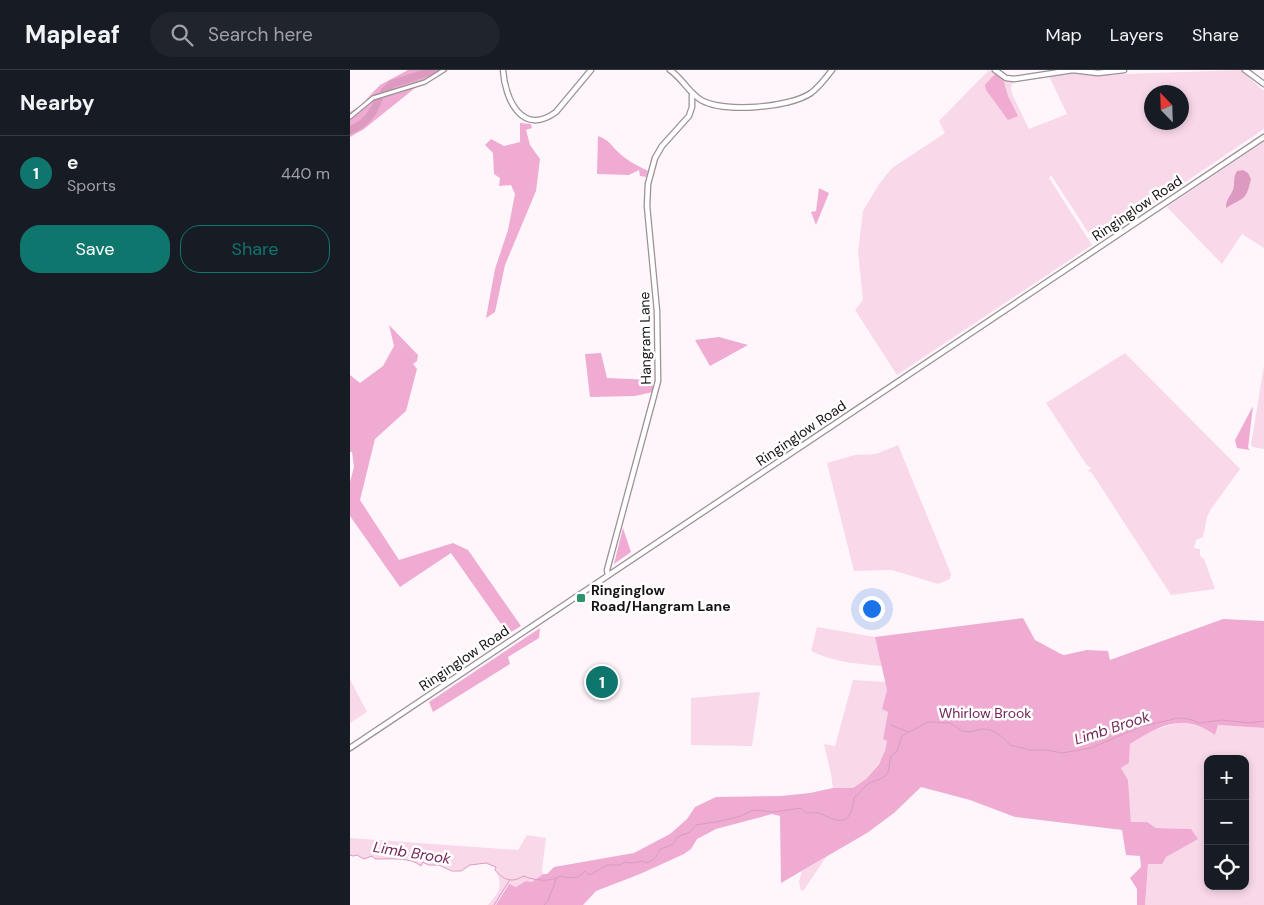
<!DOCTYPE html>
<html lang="en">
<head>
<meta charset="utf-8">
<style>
  :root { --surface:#171b24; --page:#20242c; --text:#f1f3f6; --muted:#9ea1a6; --line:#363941; --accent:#0f766e }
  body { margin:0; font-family:"DM Sans",sans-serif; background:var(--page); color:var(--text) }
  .controls { position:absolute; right:15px; bottom:15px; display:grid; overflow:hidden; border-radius:10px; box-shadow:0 2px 8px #0003 }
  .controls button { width:45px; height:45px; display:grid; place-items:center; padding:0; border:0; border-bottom:1px solid var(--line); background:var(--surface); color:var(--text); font:25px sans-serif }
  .compass { position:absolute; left:794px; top:15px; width:45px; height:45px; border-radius:50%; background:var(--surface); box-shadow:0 2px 8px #0003; rotate:337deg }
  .you { position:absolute; left:521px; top:538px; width:18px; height:18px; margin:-12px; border:4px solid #fff; border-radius:50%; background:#1a73e8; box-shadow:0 0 0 8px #1a73e833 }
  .badge { display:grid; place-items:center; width:32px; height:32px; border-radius:50%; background:var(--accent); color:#fff; font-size:16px; font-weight:700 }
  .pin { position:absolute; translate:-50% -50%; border:2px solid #fff; box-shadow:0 1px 5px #0006 }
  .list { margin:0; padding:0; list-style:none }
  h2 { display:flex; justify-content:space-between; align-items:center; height:65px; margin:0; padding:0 20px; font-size:21px }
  h2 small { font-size:16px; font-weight:400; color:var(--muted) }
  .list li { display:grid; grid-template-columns:32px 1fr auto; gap:15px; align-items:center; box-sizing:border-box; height:75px; padding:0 20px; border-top:1px solid var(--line) }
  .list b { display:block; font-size:19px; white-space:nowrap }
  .list p { margin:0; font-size:16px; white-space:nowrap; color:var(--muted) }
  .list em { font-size:16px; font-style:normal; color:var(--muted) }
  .actions { display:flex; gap:10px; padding:15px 20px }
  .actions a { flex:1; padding:11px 0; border:1px solid var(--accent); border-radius:20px; text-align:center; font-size:18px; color:var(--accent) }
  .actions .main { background:var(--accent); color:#fff }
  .icon { flex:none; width:28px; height:28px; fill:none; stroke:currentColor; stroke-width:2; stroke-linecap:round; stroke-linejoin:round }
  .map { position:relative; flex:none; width:914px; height:835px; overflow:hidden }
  header { display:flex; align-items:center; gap:30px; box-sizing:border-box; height:70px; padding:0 25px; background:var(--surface); border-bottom:1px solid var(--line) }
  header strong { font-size:24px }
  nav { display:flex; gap:28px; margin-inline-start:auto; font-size:18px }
  .search { width:350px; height:45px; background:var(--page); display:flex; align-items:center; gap:12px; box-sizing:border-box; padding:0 18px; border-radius:28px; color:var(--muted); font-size:19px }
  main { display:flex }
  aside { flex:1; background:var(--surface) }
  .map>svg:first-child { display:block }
  .green { fill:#f9d8ea; fill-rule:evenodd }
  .forest { fill:#efabd1 }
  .water { fill:#dd9ac0 }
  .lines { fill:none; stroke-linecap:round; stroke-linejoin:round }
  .stream { stroke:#dd9ac0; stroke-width:1 }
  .river { stroke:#dd9ac0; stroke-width:8 }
  .minor-casing { stroke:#9a9095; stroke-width:5.5 }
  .tertiary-casing { stroke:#9a9095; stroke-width:7 }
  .minor { stroke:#fff; stroke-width:3 }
  .tertiary { stroke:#fff; stroke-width:4.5 }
  .poi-dot { fill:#2e926d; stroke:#fff; stroke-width:2 }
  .labels { text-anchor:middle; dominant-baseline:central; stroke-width:5; stroke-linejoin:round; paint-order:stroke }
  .street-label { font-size:14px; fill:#171315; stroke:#fff }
  .poi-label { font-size:14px; font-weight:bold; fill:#171315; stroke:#fff; text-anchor:start }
  .park-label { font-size:14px; fill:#702355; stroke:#fff }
  .water-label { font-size:15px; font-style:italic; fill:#742759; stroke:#fff }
</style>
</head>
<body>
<header>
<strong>Mapleaf</strong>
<div class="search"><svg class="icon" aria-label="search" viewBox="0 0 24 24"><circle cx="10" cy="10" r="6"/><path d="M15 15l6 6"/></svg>Search here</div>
<nav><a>Map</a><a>Layers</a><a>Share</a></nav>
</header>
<main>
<aside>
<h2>Nearby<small></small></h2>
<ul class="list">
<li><span class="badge">1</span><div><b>e</b><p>Sports</p></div><em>440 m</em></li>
</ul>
<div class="actions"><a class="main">Save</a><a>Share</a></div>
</aside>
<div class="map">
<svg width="914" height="835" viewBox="0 0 914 835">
  <rect width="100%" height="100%" fill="#fff6fb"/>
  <g class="green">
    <path d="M639 0 657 12H663L661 17 662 24 679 59 717 44 699 6 722 3 749 5 890 0C899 6 905 14 914 21V59L745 173 701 105 699 108 742 175 547 305 505 240 513 230 508 182 513 141 529 114 542 98 595 63 589 51ZM802 22H832V52H802Z"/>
    <polygon points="914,71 914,178 892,164 872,194 817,137"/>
    <polygon points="775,283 890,399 861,439 857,447 853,467 846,470 844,478 850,479 850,486 854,489 865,519 821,525 742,403 738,401 741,398 736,394 696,333"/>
    <polygon points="914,295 914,379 903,377 901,375"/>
    <polygon points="548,375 601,504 600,509 588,514 542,500 504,501 477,393 505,385 526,384"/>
    <path d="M467 557 525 567 532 596C506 594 484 592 461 581Z"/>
    <polygon points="241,604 264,607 263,619 239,617"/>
    <polygon points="0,609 17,642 0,653"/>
    <polygon points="503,610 536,612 537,620 533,639 538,642 533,669 537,671 534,686 516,709 503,718 483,718 481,704 474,674 485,676"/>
    <polygon points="410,622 402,676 341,675 341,628"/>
    <path d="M833 651 853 656 865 665 868 655 914 658V835H795L798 794 816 787 841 759 806 758 797 752H781L778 710 771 698 779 693 780 674 801 661ZM858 689H895V816H858Z"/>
    <path d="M177 765 196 768 192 800 193 804 182 812 178 811 166 817 157 816 146 835H138C145 827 152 820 149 809 148 804 145 802 146 797L136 793 120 795 111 801C100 801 98 797 90 795 84 794 79 796 73 793L71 796C61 787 39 789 25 789L22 786 14 789 7 785 3 786 0 785V768L168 780Z"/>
    <polygon points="476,787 454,820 451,821 449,812 452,801"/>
  </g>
  <g class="forest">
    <polygon points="58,0 98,0 65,18 14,59 0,67 0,42 10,36 30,15"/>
    <polygon points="645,4 653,9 658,26 668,46 658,50 636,20 635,15"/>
    <polygon points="170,53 181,54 182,58 176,60 180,75 190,89 186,121 155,195 145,242 136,248 145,199 158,160 165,124 161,115 149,116 150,108 144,104 143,83 135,75 141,69 154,76 170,72"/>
    <path d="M248 66C259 70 259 73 267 81 276 90 286 95 298 101L296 107 290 106 289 100 279 105 247 104Z"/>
    <polygon points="469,118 479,123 466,155 461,142 466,141"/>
    <polygon points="39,255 68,285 67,291 63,294 67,299 56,341 25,369 10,430 49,490 103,473 118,480 171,556 158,564 101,483 50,517 0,446 0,412 4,397 2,382 0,382 0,305 10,313 33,296 44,276"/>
    <polygon points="369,267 398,275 360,296 345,270"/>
    <polygon points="251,283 257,308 303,310 303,322 285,326 240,327 235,284"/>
    <polygon points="903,336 898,378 900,380 887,378 885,370"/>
    <polygon points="273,458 281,482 264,494"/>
    <path d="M673 548 685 570 711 584 714 585 737 580 758 581 760 590 873 549 914 551V658L868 655 865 665C834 642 810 655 780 674L779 693 771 698 778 710 781 752H797L806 758 841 759 848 769 816 787 812 794H798L795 835H787V819L780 808 791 797 790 786 776 785 772 760 665 747 620 730 571 717 544 743 517 763 431 813 430 746 422 744 366 759 347 769 341 779 334 784 290 804 246 821 233 835H146L159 814 166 817 176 811 182 812 193 804H197L204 797 284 783 320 764 337 749 345 737 366 727 431 726 460 723 483 718H503L516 709 529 694 535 681 537 671 533 669 538 642 532 639 537 620 525 567Z"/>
    <polygon points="190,558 189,568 158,587 160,594 83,642 79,632"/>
  </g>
  <path class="water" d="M893 100 898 103 901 109C896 131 894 127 876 138 876 130 879 128 882 122 886 115 882 109 887 101Z"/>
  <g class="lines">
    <g class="stream">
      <polyline points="541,655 558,662"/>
      <path d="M0 785 3 786 7 785 14 789 22 786 25 789C39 789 61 787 71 796L73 792 78 795H89L102 801H111L120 795 136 793 146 797 145 800C153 809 161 814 173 806 184 810 200 813 210 806 219 808 229 810 235 801L240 805 257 795H269L276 792 281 793 294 791 295 793C304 791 306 788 310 779 317 776 324 777 327 767L340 762 346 755 371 751 391 746 403 740 424 742 451 738 456 743C461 743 468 742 472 744 493 755 501 753 504 728 510 724 513 717 518 714 524 710 536 709 538 702 541 693 537 687 547 681L552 666 578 652 600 653 612 661 621 662 631 659 641 660 651 666 660 675 680 680H696L712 683 741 678 790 657 828 648 839 649 849 653 872 650 900 653 914 651"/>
      <polyline points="144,835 159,811"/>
      <path d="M194 835 198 831C200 822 205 817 206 808"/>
    </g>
    <g class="river">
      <polyline points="34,22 42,14 85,0"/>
      <path d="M0 60C15 55 25 42 29 27"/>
    </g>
    <g class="minor-casing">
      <polyline id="minor" points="0,47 23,28 75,12 94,0"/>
    </g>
    <g class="tertiary-casing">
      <g id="tertiary">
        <path d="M153 0C155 29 172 67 206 42L241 0"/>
        <path d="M320 0C332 8 338 22 351 30 374 43 439 38 461 23 469 17 476 8 482 0"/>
        <polyline points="645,0 656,8 664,9 723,0 748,3 774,0"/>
        <polyline points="895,0 914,14"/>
        <polyline points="258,505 257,500 308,311 307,241 297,136 298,114 305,88 312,76 339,46 342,37 342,24"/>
        <polyline points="0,678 914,67"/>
      </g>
    </g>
    <use href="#minor" class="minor"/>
    <use href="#tertiary" class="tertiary"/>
  </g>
  <rect class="poi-dot" x="226" y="523" width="10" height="10" rx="2.5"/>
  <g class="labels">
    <g class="street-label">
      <text transform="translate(787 138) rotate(-34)">Ringinglow Road</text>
      <text transform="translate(295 268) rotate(-91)">Hangram Lane</text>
      <text transform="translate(451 363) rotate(-34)">Ringinglow Road</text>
      <text transform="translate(114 588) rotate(-34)">Ringinglow Road</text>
    </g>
    <g class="poi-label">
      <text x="241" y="520">Ringinglow<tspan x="241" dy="16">Road/Hangram Lane</tspan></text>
    </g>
    <g class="park-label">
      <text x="635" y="643">Whirlow Brook</text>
    </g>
    <g class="water-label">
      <text transform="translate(762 658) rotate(-18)">Limb Brook</text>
      <text transform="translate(62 783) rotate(9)">Limb Brook</text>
    </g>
  </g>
</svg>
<div class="controls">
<button>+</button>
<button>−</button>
<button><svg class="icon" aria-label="locate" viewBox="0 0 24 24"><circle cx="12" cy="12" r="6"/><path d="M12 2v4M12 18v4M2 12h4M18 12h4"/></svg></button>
</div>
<svg class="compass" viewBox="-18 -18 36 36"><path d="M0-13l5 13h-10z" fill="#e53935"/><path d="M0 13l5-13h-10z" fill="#9ea1a6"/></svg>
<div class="you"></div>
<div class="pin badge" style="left:252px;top:612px">1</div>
</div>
</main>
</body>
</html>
